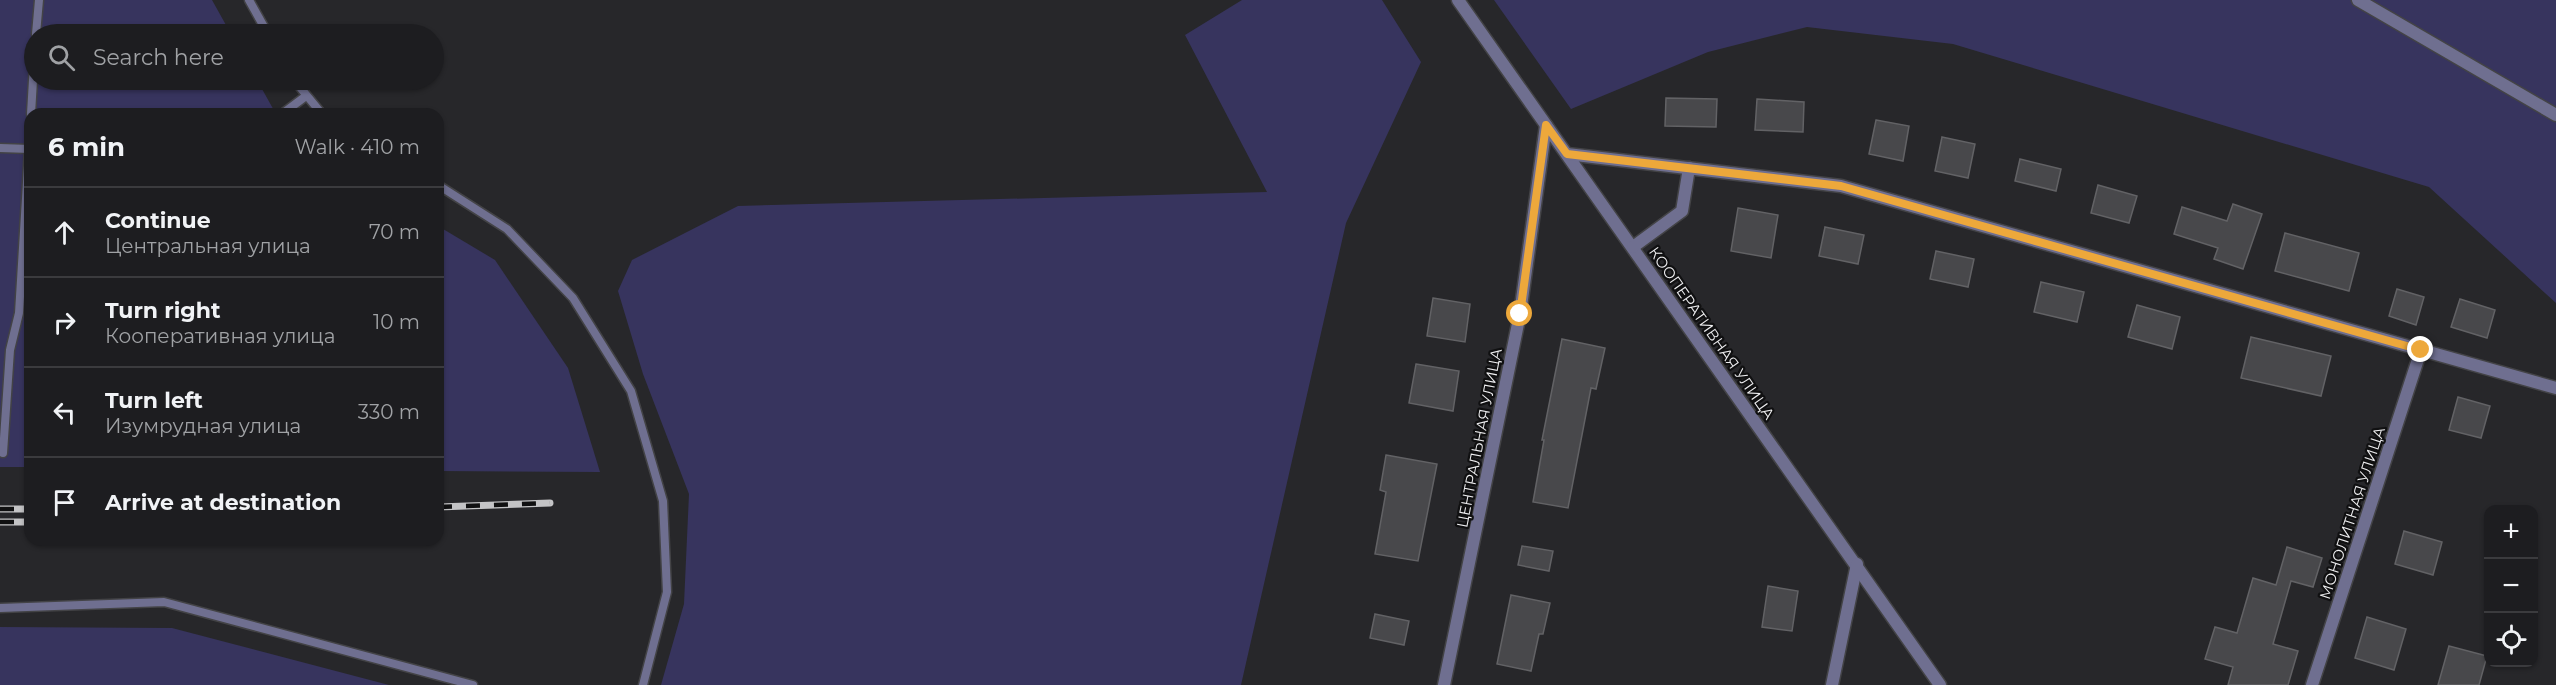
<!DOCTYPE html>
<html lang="en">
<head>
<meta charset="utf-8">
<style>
  :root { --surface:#1d1d20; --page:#252629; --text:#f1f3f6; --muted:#a0a2a5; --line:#3b3b3e }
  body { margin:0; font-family:Montserrat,sans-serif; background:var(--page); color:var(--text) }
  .controls { position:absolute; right:18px; bottom:18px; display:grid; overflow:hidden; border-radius:12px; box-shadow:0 2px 4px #0004 }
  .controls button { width:54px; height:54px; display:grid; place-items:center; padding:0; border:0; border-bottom:2px solid var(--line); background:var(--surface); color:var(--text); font:30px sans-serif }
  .stop { position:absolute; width:18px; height:18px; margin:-14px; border:4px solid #eda83b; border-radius:50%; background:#fff }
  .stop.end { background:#eda83b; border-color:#fff; box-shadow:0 2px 6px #0008 }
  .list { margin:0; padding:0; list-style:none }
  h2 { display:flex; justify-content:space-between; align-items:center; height:78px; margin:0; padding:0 24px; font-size:26px }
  h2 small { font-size:20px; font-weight:400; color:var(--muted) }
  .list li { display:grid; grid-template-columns:39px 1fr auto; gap:18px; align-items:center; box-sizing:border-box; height:90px; padding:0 24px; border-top:2px solid var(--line) }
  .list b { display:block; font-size:22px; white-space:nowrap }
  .list p { margin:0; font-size:20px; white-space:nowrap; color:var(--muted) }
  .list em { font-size:20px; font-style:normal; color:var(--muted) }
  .icon { flex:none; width:33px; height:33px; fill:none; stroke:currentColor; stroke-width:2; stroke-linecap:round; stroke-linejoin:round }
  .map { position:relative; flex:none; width:2556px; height:685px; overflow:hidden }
  .search { position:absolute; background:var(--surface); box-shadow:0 2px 4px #0004; left:24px; top:24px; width:420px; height:66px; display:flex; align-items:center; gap:15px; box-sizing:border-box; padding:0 21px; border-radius:33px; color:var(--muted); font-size:22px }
  .panel { position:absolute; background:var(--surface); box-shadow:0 2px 4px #0004; left:24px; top:108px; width:420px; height:438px; border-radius:18px }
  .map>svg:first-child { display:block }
  .green { fill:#37345e }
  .building { fill:#48484b; stroke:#626265; stroke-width:1.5 }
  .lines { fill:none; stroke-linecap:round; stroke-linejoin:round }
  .service-casing { stroke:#434346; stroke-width:11 }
  .minor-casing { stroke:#434346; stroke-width:15 }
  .service { stroke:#6f6f90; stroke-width:8 }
  .minor { stroke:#6f6f90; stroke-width:12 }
  .rail-casing { stroke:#c4c4c6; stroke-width:7 }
  .rail { stroke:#101011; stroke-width:4.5; stroke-dasharray:14; stroke-linecap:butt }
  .route { stroke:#eda83b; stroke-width:8 }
  .labels { text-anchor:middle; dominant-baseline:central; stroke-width:4.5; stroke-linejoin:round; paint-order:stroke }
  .street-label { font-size:15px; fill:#f0f0f2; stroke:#101011 }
</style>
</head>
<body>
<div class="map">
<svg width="2556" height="685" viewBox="0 0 2556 685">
  <rect width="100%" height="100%" fill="#27272a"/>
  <g class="green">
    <polygon points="0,0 212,0 231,34 34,34 34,80 257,80 276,114 30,114 30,467 0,467"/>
    <polygon points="1242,0 1382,0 1421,62 1346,223 1241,685 661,685 684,604 689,494 643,374 618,291 632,260 738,206 1267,192 1185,35"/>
    <polygon points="1494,0 2556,0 2556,303 2429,187 1953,44 1807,27 1708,52 1571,109"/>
    <polygon points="438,226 495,260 568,368 600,472 438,471"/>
    <polygon points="0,627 172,628 389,685 0,685"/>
  </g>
  <g class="building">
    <polygon points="1666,98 1717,99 1716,127 1665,126"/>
    <polygon points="1757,99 1804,102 1803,132 1755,130"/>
    <polygon points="1876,120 1909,126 1903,161 1869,154"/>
    <polygon points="1942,137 1975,144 1968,178 1935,171"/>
    <polygon points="2020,159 2061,169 2056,191 2015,181"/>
    <polygon points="2098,185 2137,196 2129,223 2091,213"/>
    <polygon points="2233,204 2262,214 2243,269 2214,259 2218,248 2174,234 2182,207 2227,221"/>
    <polygon points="1738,208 1778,215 1771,258 1731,251"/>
    <polygon points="1825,227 1864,235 1858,264 1819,256"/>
    <polygon points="2285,233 2359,253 2349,291 2275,271"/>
    <polygon points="1936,251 1974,259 1968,287 1930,279"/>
    <polygon points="2041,282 2084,292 2077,322 2034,312"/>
    <polygon points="2397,289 2424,297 2416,325 2389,316"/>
    <polygon points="1433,298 1470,304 1465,342 1427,336"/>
    <polygon points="2460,299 2495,310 2487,338 2451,327"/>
    <polygon points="2137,305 2180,317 2172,349 2128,337"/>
    <polygon points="2251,337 2331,356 2321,396 2241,378"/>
    <polygon points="1562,339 1605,348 1596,389 1591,388 1568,508 1533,502 1544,440 1542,440"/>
    <polygon points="1416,364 1459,371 1453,411 1409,403"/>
    <polygon points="2458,397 2490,406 2481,438 2449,430"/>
    <polygon points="1386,455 1437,464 1418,561 1375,554 1386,492 1380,490"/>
    <polygon points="2404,531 2442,542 2433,575 2395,564"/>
    <polygon points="1522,546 1553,551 1549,571 1518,565"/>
    <polygon points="2287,547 2322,558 2313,587 2291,581 2273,644 2298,651 2288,685 2228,685 2233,667 2205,659 2215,627 2237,633 2253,578 2276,585"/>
    <polygon points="1768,586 1798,591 1792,631 1762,627"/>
    <polygon points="1511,595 1550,603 1543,634 1539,634 1531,671 1497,664"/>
    <polygon points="1375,614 1409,621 1404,645 1370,638"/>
    <polygon points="2367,617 2406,629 2394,670 2355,658"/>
    <polygon points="2449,646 2487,656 2479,685 2438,685"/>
  </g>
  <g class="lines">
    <g class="service-casing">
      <g id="service">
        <polyline points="249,0 268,34"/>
        <polyline points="36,34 39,0"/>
        <polyline points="294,80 322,114"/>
        <polyline points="31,114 34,63"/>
        <polyline points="282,114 306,96"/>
        <polyline points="0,148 30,149"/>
        <polyline points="438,185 507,229 573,298 631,391 663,501 667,592 643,685"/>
        <polyline points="3,453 10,350 19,313 30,133"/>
        <polyline points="0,608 164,602 473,685"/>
      </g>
    </g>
    <g class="minor-casing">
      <g id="minor">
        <polyline points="1458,0 1940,685"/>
        <polyline points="2358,0 2556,115"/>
        <polyline points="1567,154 1841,186 2556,388"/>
        <polyline points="1633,247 1682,211 1689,168"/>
        <polyline points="1444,685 1520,314 1546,125"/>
        <polyline points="1832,685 1857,564"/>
        <polyline points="2312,685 2421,350"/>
      </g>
    </g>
    <use href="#service" class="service"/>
    <use href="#minor" class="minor"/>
    <g class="rail-casing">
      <g id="rail">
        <polyline points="438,507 550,503"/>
        <polyline points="0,509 30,509"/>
        <polyline points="0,522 30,522"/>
      </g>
    </g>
    <use href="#rail" class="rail"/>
  </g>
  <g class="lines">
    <polyline class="route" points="1520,314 1546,125 1567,154 1841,186 2421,350"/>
  </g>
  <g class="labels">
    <g class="street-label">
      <text transform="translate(1712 333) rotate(55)">КООПЕРАТИВНАЯ УЛИЦА</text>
      <text transform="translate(1479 438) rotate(-79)">ЦЕНТРАЛЬНАЯ УЛИЦА</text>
      <text transform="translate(2352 513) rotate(-72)">МОНОЛИТНАЯ УЛИЦА</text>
    </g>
  </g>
</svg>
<div class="controls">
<button>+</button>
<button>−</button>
<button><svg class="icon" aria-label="locate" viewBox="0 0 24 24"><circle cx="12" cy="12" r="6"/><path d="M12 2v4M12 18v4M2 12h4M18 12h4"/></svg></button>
</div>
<div class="stop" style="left:1520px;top:314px"></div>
<div class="stop end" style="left:2421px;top:350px"></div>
<div class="search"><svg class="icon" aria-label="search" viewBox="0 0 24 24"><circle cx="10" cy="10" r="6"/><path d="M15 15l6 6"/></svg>Search here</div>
<section class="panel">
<h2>6 min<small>Walk · 410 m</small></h2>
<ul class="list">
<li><svg class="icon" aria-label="ahead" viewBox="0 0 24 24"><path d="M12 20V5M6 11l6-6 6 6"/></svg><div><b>Continue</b><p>Центральная улица</p></div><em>70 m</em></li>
<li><svg class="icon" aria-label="right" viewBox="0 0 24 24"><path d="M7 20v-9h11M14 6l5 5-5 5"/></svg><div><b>Turn right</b><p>Кооперативная улица</p></div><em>10 m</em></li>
<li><svg class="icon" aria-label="left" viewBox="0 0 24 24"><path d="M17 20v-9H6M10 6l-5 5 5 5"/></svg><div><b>Turn left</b><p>Изумрудная улица</p></div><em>330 m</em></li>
<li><svg class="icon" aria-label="arrive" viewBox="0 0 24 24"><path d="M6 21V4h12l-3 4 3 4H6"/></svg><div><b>Arrive at destination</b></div></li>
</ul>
</section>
</div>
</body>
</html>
